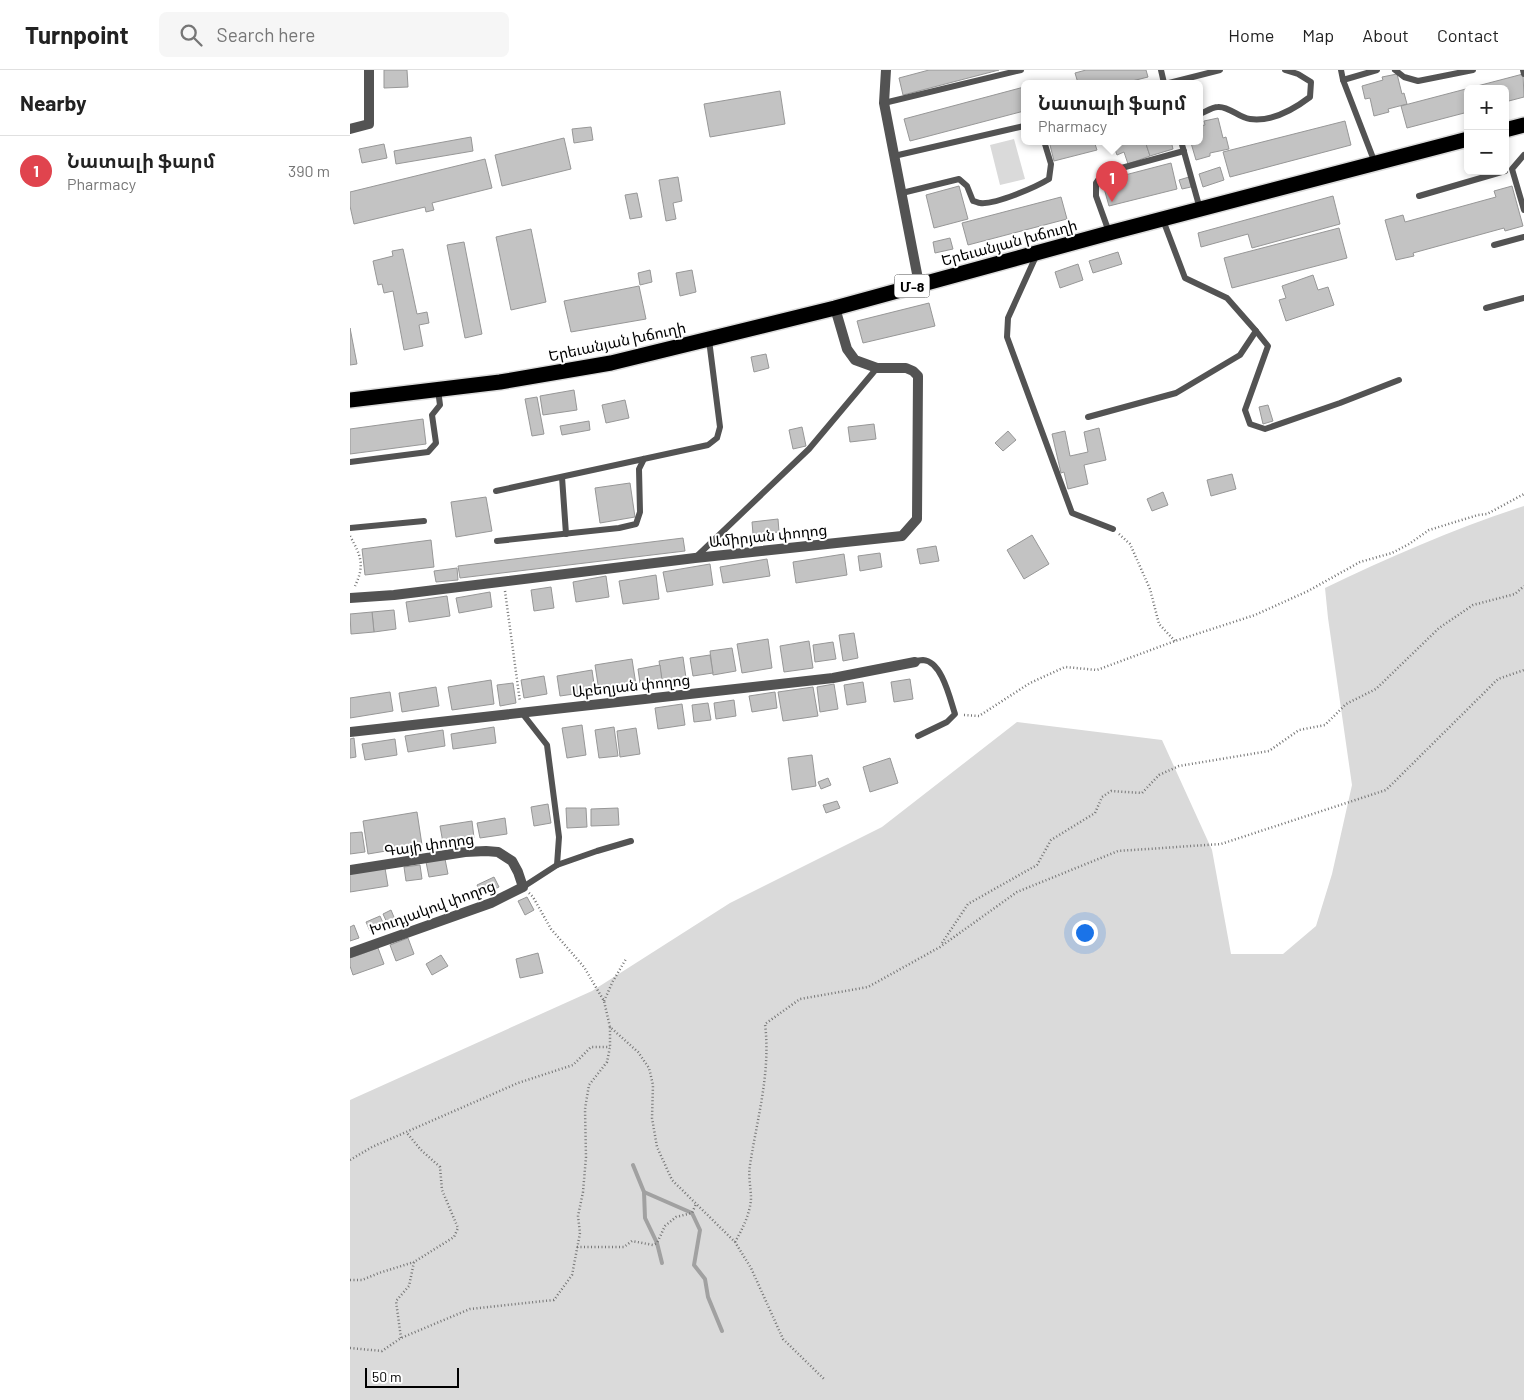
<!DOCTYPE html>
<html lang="en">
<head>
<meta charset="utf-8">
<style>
  :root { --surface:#fff; --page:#f6f6f6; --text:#222; --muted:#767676; --line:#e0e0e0; --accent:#000 }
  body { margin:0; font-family:Barlow,"Noto Sans Armenian",sans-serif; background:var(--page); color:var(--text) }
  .controls { position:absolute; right:15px; top:15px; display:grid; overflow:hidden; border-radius:8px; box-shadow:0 2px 8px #0003 }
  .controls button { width:45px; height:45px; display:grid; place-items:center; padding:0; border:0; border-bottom:1px solid var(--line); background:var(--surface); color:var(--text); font:25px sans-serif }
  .scale { position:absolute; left:15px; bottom:12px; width:94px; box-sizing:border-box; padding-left:5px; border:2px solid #000; border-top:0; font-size:14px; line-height:18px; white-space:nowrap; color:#000; -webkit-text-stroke:4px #fff; paint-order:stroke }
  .you { position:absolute; left:734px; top:862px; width:18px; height:18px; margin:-12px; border:4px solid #fff; border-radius:50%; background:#1a73e8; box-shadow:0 0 0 8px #1a73e833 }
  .badge { display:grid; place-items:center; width:32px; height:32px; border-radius:50%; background:var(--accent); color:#fff; font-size:16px; font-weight:700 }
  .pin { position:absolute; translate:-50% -41px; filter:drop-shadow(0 1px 2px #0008) }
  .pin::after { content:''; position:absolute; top:26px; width:18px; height:15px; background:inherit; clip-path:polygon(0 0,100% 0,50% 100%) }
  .popup { position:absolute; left:671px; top:10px; width:182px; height:65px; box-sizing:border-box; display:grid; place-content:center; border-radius:8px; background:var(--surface); filter:drop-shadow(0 1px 4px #0005); font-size:16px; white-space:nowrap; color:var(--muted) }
  .popup b { font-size:19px; color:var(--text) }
  .popup::after { content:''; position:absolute; left:50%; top:100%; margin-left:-10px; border:10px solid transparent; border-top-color:var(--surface) }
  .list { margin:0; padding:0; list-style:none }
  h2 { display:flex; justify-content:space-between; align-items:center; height:65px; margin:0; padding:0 20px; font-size:21px }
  h2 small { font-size:16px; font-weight:400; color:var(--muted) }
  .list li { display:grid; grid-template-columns:32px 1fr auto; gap:15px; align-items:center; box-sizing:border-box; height:70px; padding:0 20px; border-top:1px solid var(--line) }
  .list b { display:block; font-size:19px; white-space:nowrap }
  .list p { margin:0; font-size:16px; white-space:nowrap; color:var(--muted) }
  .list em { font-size:16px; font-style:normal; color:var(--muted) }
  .icon { flex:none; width:28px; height:28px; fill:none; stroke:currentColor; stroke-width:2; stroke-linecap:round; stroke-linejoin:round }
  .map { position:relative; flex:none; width:1174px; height:1330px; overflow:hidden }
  header { display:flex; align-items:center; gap:30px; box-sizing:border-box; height:70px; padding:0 25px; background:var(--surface); border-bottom:1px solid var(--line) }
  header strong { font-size:24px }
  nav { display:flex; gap:28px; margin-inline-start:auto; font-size:18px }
  .search { width:350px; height:45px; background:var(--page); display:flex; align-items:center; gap:12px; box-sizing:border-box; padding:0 18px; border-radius:8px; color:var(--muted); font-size:19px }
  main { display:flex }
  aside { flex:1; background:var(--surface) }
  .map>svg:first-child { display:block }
  .green { fill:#dadada }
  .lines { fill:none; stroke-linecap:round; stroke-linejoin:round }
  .stream { stroke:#a1a1a1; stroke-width:4 }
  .building { fill:#c3c3c3; stroke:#979797 }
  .highway-casing { stroke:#dbdbdb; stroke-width:18 }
  .path { stroke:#757575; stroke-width:2.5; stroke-dasharray:1 2.5; stroke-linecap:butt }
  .lane { stroke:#535353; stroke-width:6 }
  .street { stroke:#535353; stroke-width:10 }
  .highway { stroke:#000; stroke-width:15 }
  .labels { text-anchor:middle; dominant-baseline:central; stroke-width:4; stroke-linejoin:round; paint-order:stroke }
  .shield { fill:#fff; stroke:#4c4c4c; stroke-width:1 }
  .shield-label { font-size:14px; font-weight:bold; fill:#000 }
  .street-label { font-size:15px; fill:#000; stroke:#fff }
</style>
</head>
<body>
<header>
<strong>Turnpoint</strong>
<div class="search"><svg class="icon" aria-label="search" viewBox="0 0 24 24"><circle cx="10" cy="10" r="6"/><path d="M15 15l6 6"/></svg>Search here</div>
<nav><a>Home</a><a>Map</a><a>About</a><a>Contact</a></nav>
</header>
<main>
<aside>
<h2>Nearby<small></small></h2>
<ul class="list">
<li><span class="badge" style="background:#e0444e">1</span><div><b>Նատալի ֆարմ</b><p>Pharmacy</p></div><em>390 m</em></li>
</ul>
</aside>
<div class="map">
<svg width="1174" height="1330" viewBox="0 0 1174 1330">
  <rect width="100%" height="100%" fill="#fff"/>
  <g class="green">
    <polygon points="664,69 675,109 650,115 640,75"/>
    <path d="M1174 436V1330H0V1030L242 921 380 833 532 757 667 652 812 670 862 780 881 884H933L966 856 982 804 1002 715 978 548 975 518C1040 487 1105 458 1174 436Z"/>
  </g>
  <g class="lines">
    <g class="stream">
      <polyline points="283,1095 294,1122 342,1143 350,1160 344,1195 355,1209 358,1227 372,1261"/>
      <polyline points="294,1122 295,1148 307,1173 312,1193"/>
    </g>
  </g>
  <g class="building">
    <polygon points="34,0 57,0 58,17 34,18"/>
    <polygon points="579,0 649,0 553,25 549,8"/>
    <polygon points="736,0 796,0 798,7 774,13 728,13 725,3"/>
    <polygon points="1047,4 1052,24 1054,23 1057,34 1038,39 1039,42 1024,46 1020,28 1015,29 1012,16 1033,10 1032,7"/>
    <polygon points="1173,4 1174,27 1155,32 1155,19 1118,19 1118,42 1057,58 1051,36"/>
    <polygon points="674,17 674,41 560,71 554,49"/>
    <polygon points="430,21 435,54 360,67 354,34"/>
    <polygon points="868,48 873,68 876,67 879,79 860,83 860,86 846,90 841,73 837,74 836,71 850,71 850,56 855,55 854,51"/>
    <polygon points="995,51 1001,75 880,107 873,82"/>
    <polygon points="241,57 243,70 224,73 222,59"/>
    <polygon points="121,67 123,81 46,94 44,81"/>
    <polygon points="214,68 221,99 152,116 145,85"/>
    <polygon points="699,71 744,71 747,80 704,91"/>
    <polygon points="762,71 795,71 800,86 778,94 774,82 767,85"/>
    <polygon points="795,71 821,71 823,79 800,86"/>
    <polygon points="34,74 37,88 12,93 9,79"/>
    <polygon points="135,89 142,118 82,133 84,140 76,142 75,137 4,154 0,136 0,122"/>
    <polygon points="821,93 827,119 759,136 752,111"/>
    <polygon points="870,97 874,110 853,117 849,104"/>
    <polygon points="328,107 332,131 323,133 326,149 316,151 309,110"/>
    <polygon points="839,107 841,117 832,119 829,110"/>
    <polygon points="609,116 618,149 584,158 576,125"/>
    <polygon points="1162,116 1173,156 1155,161 1154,158 1063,183 1064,186 1046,190 1035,150 1053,145 1055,152 1146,127 1144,121"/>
    <polygon points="287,123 292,147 280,149 275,125"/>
    <polygon points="983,126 990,154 902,178 898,164 851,177 848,163"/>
    <polygon points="711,127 717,149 618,175 612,153"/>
    <polygon points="989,158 997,188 882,218 874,188"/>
    <polygon points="181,159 196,232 161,240 146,167"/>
    <polygon points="600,168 603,179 585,183 583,172"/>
    <polygon points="114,172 132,264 115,268 97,175"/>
    <polygon points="53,179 67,244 77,242 79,253 69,255 73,276 54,280 43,221 34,223 32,214 28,215 23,191 43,186 42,181"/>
    <polygon points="768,182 772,194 743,203 739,191"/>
    <polygon points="728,194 733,210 710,218 705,202"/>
    <polygon points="300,200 302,212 290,215 288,203"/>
    <polygon points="342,200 346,222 330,226 326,203"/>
    <polygon points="963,205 968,220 978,217 984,235 936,251 929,230 936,228 932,216"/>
    <polygon points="289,216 296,249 221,262 214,231"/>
    <polygon points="579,233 585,256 513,273 507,251"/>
    <polygon points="0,258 7,294 0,295"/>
    <polygon points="416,284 419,298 404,302 401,287"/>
    <polygon points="224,320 227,340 193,345 190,326"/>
    <polygon points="187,327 194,364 182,366 175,329"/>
    <polygon points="275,330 279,348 256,353 252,335"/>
    <polygon points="918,335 923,351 913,354 909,337"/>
    <polygon points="73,349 76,374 0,384 0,359"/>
    <polygon points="239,351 240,360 212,365 210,356"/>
    <polygon points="524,354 526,369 500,372 498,357"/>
    <polygon points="452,357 456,376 443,379 439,360"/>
    <polygon points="749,358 756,390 734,395 738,414 718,419 714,402 711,403 702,364 715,361 720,386 738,382 734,362"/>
    <polygon points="658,361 666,370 653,381 645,373"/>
    <polygon points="882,404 886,419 861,426 857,410"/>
    <polygon points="280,413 285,447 250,453 245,418"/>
    <polygon points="813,422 818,435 802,441 797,429"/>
    <polygon points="136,427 142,461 106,467 101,432"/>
    <polygon points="428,449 429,462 403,464 402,452"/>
    <polygon points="682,465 699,494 674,509 657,480"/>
    <polygon points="333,468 335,481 110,508 108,496"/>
    <polygon points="81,470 84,497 15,505 12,479"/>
    <polygon points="586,476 589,491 570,494 567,479"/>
    <polygon points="530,483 532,497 510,501 508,486"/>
    <polygon points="494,484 497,505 446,513 443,492"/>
    <polygon points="417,489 420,506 373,513 370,497"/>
    <polygon points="360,494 363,515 317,522 313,502"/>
    <polygon points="107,498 108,510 86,512 84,501"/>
    <polygon points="306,505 309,529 273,534 269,511"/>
    <polygon points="256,506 259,527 226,532 223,512"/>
    <polygon points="201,517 204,538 184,541 181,520"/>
    <polygon points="140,522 142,537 109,543 106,528"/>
    <polygon points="97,526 100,546 59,552 56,532"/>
    <polygon points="44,540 46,559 24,562 22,542"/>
    <polygon points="22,542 24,562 1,564 0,544"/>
    <polygon points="504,563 508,588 493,591 489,565"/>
    <polygon points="418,569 422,598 392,603 387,574"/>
    <polygon points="459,571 463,598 434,602 430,576"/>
    <polygon points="483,572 486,589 465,592 463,575"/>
    <polygon points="382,578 386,601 363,605 360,581"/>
    <polygon points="360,585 363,603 343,606 340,588"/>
    <polygon points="333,587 336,608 312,612 309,591"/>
    <polygon points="282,589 286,615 249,621 245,595"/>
    <polygon points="310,595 312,610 290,613 288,599"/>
    <polygon points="242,600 245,621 210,626 207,606"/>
    <polygon points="194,606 197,624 174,628 171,610"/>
    <polygon points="560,609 563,629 544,632 541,612"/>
    <polygon points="141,610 144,634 102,640 98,617"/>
    <polygon points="513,612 516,632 497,635 494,615"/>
    <polygon points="163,613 166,633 150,636 147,615"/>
    <polygon points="484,614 488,639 470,642 467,617"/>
    <polygon points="86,617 89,636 52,642 49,623"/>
    <polygon points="463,617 468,646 433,651 428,622"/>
    <polygon points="40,622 43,641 0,648 0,628"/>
    <polygon points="425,622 427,638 402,642 399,626"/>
    <polygon points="384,630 386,646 366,649 364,633"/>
    <polygon points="358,633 361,650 344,652 342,635"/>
    <polygon points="332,634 335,655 308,659 305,638"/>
    <polygon points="232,655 236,685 217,688 212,658"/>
    <polygon points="144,657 146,673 103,679 101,664"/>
    <polygon points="264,657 268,686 249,688 245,660"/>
    <polygon points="286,658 290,684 270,687 267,661"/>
    <polygon points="93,660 95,676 58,682 55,666"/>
    <polygon points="4,668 6,687 0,688 0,669"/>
    <polygon points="45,669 47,685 15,690 12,674"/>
    <polygon points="462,685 466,716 442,720 438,688"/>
    <polygon points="540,688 548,713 520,722 513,697"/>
    <polygon points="478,708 481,715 471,719 468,712"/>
    <polygon points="487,731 490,738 476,743 473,735"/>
    <polygon points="198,734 201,753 184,756 181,737"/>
    <polygon points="216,738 236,738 237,757 217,758"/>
    <polygon points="268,738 269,755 241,756 241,739"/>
    <polygon points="67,742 72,775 18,784 13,751"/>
    <polygon points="155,748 157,764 130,768 127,753"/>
    <polygon points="122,751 124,768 93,773 90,756"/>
    <polygon points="12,762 15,782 0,784 0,763"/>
    <polygon points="95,789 98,804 79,807 76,792"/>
    <polygon points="70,795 72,809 56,811 54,797"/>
    <polygon points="35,798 38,816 0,822 0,804"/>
    <polygon points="144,807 149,817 132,825 127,815"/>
    <polygon points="177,827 184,840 175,845 168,831"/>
    <polygon points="41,840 46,852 38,855 33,844"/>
    <polygon points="30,846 34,855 20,861 16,852"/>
    <polygon points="4,855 9,868 0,871 0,857"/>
    <polygon points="58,868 64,884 46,891 40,875"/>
    <polygon points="28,878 34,894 3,905 0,896 0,888"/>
    <polygon points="188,883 193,903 170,908 166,889"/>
    <polygon points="91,885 98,896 82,905 76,894"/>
  </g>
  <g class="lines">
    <g class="highway-casing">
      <g id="highway">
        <polyline points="1155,60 1174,55"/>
        <polyline points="0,330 150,312 261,293 485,238 759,163 1118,69"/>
      </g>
    </g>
    <g class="path">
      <polyline points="769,464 780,474 800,519 809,554 825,571"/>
      <path d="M0 466C11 486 15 495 5 516"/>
      <polyline points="155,521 170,632"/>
      <polyline points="614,645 629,646 680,613 715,597 747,600 825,571 905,545 958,521 1010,492 1042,483 1059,474 1079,460 1128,445 1137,444 1174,424"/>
      <polyline points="179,823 183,827 201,859 234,897 254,931 260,957 288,982 299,998 303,1015 302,1048 307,1077 322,1110 385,1172 401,1198 433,1269 474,1309"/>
      <polyline points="592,873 618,834 687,795 701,770 745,743 752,727 761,721 792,723 809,705 829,696 919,681 949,660 975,655 996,634 1026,619 1089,558 1123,535 1165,524 1174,516"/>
      <polyline points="254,931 263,911 276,889"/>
      <polyline points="0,1090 22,1077 168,1013 223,995 241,977 260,977"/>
      <path d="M385 1172C392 1160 400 1144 401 1129 401 1118 398 1106 400 1095 407 1049 421 1002 415 954L450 929 518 917 590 877 667 822 768 781 871 774 1036 720 1148 609 1174 600"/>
      <polyline points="227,1177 274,1177 282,1171 303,1175 307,1173 315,1156 326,1147 342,1143 346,1134"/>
      <polyline points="0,1210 12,1210 29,1203 64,1192"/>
      <polyline points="51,1268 46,1231 59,1216 64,1192 104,1167 108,1158 92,1120 90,1097 71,1080 57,1063"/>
      <polyline points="0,1278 32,1281 51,1268 120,1239 204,1230 222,1205 230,1163 228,1146 233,1122 236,1087 235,1039 239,1015 257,992 260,977 260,957"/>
    </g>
    <g class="lane">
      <polyline points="811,0 814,13"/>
      <polyline points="991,0 993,10 1025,93"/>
      <polyline points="1045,0 1054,7 1068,11 1123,0"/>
      <polyline points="1173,0 1174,4"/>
      <polyline points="993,10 1027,0"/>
      <polyline points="819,13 870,0"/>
      <polyline points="534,33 671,0"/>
      <path d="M850 44C855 42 862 37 868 37 879 36 889 48 900 49 922 52 943 40 960 27L961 12 948 4 935 0"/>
      <polyline points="831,71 850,139"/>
      <polyline points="1174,85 1162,99 1174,140"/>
      <polyline points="544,86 674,56"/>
      <path d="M552 123 609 109 617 116 623 131C625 131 628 133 630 133 645 135 686 117 699 109L701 94 694 71"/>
      <polyline points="1069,126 1155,101"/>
      <polyline points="759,162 746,126 746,113 753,103 834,81"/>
      <polyline points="1144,175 1174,167"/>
      <polyline points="687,184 658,248 657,267 722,443 763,459"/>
      <polyline points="1136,238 1174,228"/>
      <polyline points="906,261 918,276 895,340 900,354 915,359 990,333 1049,310"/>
      <polyline points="738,347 826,323 890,285 906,261 877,228 835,208 813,150"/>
      <polyline points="0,392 78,382 86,373 82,345 90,335 88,320"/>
      <polyline points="212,407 216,464"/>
      <polyline points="146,421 358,375 367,368 370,357 359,270"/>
      <polyline points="0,458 74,451"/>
      <polyline points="147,471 269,458 286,454 290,442 289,399 294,389"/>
      <polyline points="346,487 459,379 527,298"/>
      <path d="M565 592C567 591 570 590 573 590 592 591 600 629 605 644L597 652 568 666"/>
      <polyline points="172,643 197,675 209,767 207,795 173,817"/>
      <polyline points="207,795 247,781 281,771"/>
    </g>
    <g class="street">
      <polyline points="536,0 534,33 569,214"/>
      <polyline points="0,59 19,54 19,0"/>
      <polyline points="0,528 44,525 345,488 552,466 567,449 568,306 563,301 556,298 527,298 505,290 497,279 485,238"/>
      <polyline points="0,662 483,608 565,592"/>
      <polyline points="0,800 115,782 136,781 148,782 162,791 168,802 173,817 141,833 0,883"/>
    </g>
    <use href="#highway" class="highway"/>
  </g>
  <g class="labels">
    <rect class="shield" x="544.5" y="204.5" width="35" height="23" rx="4"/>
    <g class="shield-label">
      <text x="562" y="216">Մ-8</text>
    </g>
    <g class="street-label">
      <text transform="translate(659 172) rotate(-15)">Երեւանյան խճուղի</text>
      <text transform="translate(267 271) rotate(-12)">Երեւանյան խճուղի</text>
      <text transform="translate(418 465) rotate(-6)">Ամիրյան փողոց</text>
      <text transform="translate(281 615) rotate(-6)">Աբեղյան փողոց</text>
      <text transform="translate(79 774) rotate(-8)">Գայի փողոց</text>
      <text transform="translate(82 837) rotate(-20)">Խուդյակով փողոց</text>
    </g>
  </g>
</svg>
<div class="controls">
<button>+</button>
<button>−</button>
</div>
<div class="scale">50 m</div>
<div class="you"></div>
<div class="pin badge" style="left:762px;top:132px;background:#e0444e">1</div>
<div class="popup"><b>Նատալի ֆարմ</b>Pharmacy</div>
</div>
</main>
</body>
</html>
